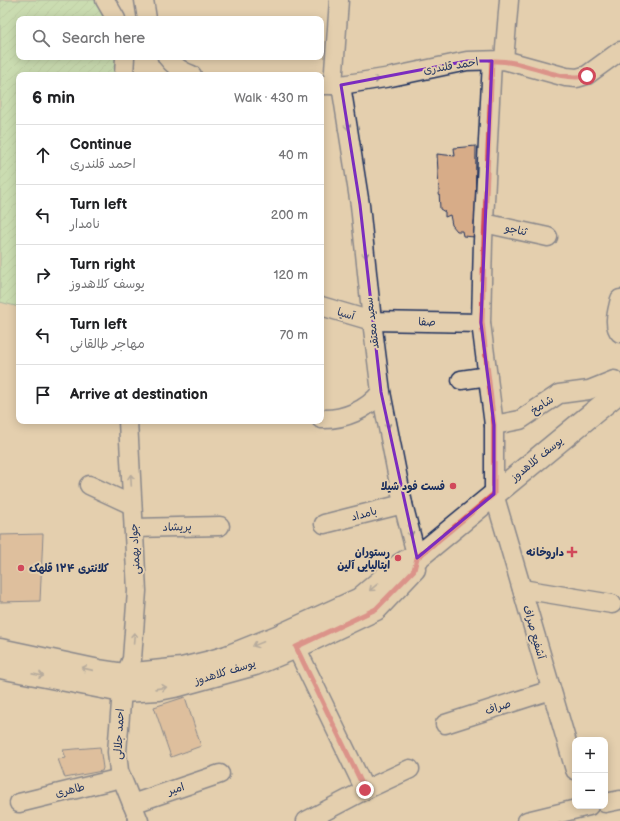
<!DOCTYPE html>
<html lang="en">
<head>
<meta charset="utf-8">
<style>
  :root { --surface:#fff; --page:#f6f6f6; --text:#202124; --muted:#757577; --line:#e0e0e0 }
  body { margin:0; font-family:"Balsamiq Sans","Playpen Sans Arabic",sans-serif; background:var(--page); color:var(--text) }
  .controls { position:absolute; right:12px; bottom:12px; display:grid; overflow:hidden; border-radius:8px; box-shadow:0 2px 10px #0003 }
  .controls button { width:36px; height:36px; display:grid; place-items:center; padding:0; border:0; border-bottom:1px solid var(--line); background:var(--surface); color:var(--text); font:20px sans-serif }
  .stop { position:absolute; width:12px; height:12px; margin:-9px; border:3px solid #d1495b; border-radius:50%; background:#fff }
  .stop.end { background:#d1495b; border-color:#fff; box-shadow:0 1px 4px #0008 }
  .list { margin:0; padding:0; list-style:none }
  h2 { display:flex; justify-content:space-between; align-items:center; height:52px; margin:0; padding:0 16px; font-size:17px }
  h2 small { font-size:13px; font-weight:400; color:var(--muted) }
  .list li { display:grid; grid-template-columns:26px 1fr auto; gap:12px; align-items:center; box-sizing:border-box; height:60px; padding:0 16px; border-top:1px solid var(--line) }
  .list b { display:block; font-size:15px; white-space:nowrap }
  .list p { margin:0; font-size:13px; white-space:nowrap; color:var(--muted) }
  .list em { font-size:13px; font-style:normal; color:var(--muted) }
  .icon { flex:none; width:22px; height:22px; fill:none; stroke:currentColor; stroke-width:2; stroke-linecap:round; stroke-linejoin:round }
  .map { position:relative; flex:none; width:620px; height:821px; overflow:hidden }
  .search { position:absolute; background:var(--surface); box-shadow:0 2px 10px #0003; left:16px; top:16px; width:308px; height:44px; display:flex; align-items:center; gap:10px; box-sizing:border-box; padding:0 14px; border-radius:8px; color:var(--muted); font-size:15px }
  .panel { position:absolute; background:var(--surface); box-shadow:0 2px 10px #0003; left:16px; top:72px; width:308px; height:352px; border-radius:8px }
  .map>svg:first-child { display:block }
  .garden { fill:url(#garden-furrows); stroke:#648d88 }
  .building { fill:#d7ac88; stroke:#1b2f5e }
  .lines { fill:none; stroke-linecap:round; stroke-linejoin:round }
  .minor-casing { stroke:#1b2f5e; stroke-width:21 }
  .major-casing { stroke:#1b2f5e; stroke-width:25 }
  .minor { stroke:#e4cfae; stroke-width:18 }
  .major { stroke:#e4cfae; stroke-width:22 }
  .oneway { stroke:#807f86 }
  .route { stroke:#d1495b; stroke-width:5 }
  .marked { fill:none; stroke:#7b2cbf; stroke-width:3; stroke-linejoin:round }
  .poi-dot { fill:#d1495b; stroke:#e4cfae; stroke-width:1.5 }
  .labels { text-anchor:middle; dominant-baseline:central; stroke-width:4; stroke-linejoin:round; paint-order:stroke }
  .street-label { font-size:11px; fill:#1b2f5e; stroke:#e4cfae }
  .poi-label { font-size:11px; font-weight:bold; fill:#1b2f5e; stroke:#e4cfae; text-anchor:end }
</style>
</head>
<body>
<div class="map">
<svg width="620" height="821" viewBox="0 0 620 821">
  <defs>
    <pattern id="garden-furrows" width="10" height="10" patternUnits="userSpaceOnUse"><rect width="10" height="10" fill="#acebb3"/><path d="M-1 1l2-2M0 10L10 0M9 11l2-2" fill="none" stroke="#93ca9c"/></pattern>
  </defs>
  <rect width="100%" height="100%" fill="#e4cfae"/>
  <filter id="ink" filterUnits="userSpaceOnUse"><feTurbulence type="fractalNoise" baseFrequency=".025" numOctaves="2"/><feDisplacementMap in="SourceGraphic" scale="8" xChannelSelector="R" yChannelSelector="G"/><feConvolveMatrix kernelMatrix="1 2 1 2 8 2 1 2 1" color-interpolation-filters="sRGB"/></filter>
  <g filter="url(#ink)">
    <polygon class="garden" points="0,0 96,0 107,19 19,19 19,57 118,57 116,75 19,75 19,307 0,302"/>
    <g class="building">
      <polygon points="476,146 475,237 463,236 462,231 457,231 452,225 450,215 445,217 445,212 440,209 437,154 455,156 454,148"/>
      <polygon points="43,534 40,601 0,602 0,535"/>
      <polygon points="185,697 201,746 171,757 154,707"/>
      <polygon points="100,747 103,768 102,771 65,778 58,759 66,758 63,750"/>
    </g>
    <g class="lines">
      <g class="minor-casing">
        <g id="minor">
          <polyline points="105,0 116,19"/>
          <polyline points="144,0 147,19"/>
          <path d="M167 57C173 65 183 72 192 75"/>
          <polyline points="504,60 509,0"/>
          <polyline points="492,61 483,241 481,323 494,425 494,494 575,770"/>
          <polyline points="124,75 125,57"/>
          <polyline points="321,85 341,85 391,77 467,61 504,60 566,77 577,78 587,75 620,51"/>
          <polyline points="333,85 339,0"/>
          <polyline points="341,85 360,205 372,321 381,392 403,504 417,558"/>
          <polyline points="484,223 548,237"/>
          <path d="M620 299C618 309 612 325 620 333"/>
          <polyline points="321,306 372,321 481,323"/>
          <polyline points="461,380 488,376"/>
          <path d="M321 419C344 420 367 410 381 392"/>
          <polyline points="128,421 137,591 132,659 125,675 122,691 117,752 119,771 139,821"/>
          <polyline points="494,425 520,420 559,394 589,390 614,380"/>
          <polyline points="89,485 132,505"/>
          <polyline points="324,524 403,504"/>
          <polyline points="134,528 220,526"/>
          <polyline points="522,589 612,604"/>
          <polyline points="288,635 296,647 365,790"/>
          <polyline points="445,724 551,690"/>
          <polyline points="19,803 121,778"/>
          <polyline points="605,803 620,800"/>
          <polyline points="132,804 220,774"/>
          <polyline points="306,821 365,790 410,769"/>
          <polyline points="527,821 589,806"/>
        </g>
      </g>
      <g class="major-casing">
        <g id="major">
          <polyline points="0,650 99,671 125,675 182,669 207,663 227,657 277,637 360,599 400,565 408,560 417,558 620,391"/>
          <polyline points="0,667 122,691 159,689 179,685 255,664 296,647 376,609 414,569"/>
        </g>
      </g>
      <use href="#minor" class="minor"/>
      <use href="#major" class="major"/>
    </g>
    <defs><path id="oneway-shaft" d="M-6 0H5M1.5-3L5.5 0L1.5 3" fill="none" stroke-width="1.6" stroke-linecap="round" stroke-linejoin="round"/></defs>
    <g class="oneway">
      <use href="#oneway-shaft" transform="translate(374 80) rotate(-9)"/>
      <use href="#oneway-shaft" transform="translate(347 124) rotate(81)"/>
      <use href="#oneway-shaft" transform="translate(365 252) rotate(84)"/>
      <use href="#oneway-shaft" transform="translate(387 423) rotate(79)"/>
      <use href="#oneway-shaft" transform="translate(131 480) rotate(-93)"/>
      <use href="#oneway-shaft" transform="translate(410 531) rotate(76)"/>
      <use href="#oneway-shaft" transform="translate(374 587) rotate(140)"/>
      <use href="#oneway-shaft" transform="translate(134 638) rotate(-86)"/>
      <use href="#oneway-shaft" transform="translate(258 644) rotate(158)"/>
      <use href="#oneway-shaft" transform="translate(87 669) rotate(-167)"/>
      <use href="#oneway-shaft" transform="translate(38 675) rotate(11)"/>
      <use href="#oneway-shaft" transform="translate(161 688) rotate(-8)"/>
    </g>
  </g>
  <g class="lines" filter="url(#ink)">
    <path class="route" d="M365 790 296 647 376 609 414 570 417 558 494 494V425L482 322 484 241 492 61C524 59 555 82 587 76"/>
  </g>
  <path d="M0 0H620V821H0ZM467 61H492L481 323 494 425V494L417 558 381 392 360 205 341 85Z" fill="#e4cfae" fill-opacity=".55" fill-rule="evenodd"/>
  <path class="marked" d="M467 61H492L481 323 494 425V494L417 558 381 392 360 205 341 85Z"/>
  <g class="poi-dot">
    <circle cx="453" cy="486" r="4"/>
    <path d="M570 546h4v4h4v4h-4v4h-4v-4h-4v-4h4z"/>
    <circle cx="398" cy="558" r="4"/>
    <circle cx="21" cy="568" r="4"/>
  </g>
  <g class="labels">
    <g class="street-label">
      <text transform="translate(451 66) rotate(-9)">احمد قلندری</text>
      <text transform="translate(516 230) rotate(12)">ثناجو</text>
      <text transform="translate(346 314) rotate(17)">آسیا</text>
      <text transform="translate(427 322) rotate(1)">صفا</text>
      <text transform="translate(372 323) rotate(-97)">سعید معتقد</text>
      <text transform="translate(542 405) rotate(-34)">شامخ</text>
      <text transform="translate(537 459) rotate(-39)">یوسف کلاهدوز</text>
      <text transform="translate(364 514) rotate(-15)">بامداد</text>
      <text transform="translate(177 527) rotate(-1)">پریشاد</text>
      <text transform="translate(135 549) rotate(-93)">جواد بهمنی</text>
      <text transform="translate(534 632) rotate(74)">آشفیع صراف</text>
      <text transform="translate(225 672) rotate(-17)">یوسف کلاهدوز</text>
      <text transform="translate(498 707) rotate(-18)">صراف</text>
      <text transform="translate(119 734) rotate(-87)">احمد جلالی</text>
      <text transform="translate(176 789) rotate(-19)">امیر</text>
      <text transform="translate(70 790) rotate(-14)">طاهری</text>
    </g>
    <g class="poi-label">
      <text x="445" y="486">فست فود شیلا</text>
      <text x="390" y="552">رستوران<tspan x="390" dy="13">ایتالیایی آلین</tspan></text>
      <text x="564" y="552">داروخانه</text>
      <text x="29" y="568" text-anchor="start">کلانتری ۱۲۴ قلهک</text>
    </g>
  </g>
</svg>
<div class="controls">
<button>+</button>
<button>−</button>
</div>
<div class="stop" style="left:587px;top:76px"></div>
<div class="stop end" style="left:365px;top:790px"></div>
<div class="search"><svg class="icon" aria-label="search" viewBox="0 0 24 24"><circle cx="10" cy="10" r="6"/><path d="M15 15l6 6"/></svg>Search here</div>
<section class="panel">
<h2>6 min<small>Walk · 430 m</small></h2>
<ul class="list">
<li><svg class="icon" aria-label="ahead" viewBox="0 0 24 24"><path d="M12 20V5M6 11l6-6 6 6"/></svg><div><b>Continue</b><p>احمد قلندری</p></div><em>40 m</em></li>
<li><svg class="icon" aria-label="left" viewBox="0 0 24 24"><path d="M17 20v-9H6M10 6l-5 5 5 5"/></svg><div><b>Turn left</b><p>نامدار</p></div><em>200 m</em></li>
<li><svg class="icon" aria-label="right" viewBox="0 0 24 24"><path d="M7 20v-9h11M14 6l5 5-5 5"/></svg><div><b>Turn right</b><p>یوسف کلاهدوز</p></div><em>120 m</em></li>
<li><svg class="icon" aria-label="left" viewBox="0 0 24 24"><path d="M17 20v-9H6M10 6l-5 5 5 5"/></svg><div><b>Turn left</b><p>مهاجر طالقانی</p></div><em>70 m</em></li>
<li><svg class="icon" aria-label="arrive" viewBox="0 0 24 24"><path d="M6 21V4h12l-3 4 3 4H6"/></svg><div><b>Arrive at destination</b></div></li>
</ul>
</section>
</div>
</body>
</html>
